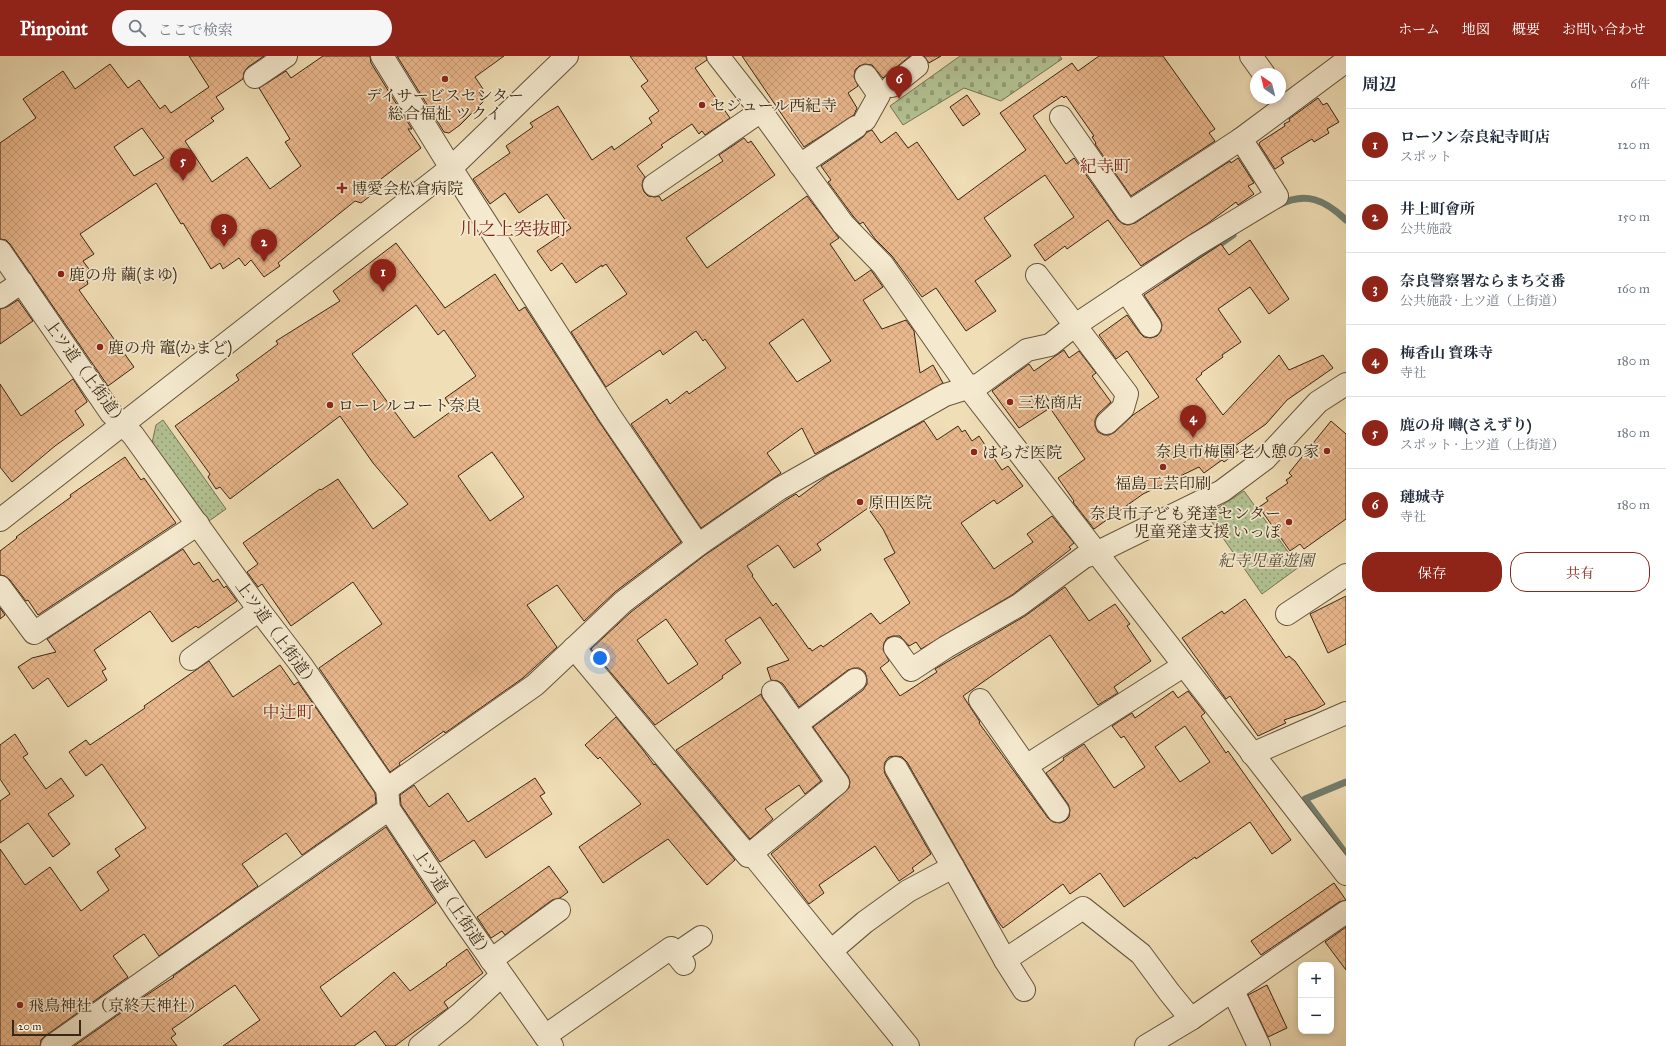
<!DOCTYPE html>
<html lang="ja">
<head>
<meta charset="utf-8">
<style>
  :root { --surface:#fff; --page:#f6f6f7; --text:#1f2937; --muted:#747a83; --line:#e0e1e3; --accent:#8f2418 }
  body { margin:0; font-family:"IM FELL Great Primer","Noto Serif JP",serif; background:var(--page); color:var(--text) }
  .controls { position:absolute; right:12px; bottom:12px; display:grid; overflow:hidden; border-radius:8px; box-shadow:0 2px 6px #0003 }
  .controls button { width:36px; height:36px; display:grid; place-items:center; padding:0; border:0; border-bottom:1px solid var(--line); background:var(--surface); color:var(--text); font:20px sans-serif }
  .compass { position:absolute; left:1250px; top:12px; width:36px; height:36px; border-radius:50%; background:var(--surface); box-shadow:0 2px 6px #0003; rotate:325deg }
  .scale { position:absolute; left:12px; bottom:10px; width:69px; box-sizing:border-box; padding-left:4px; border:2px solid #392715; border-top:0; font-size:11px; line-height:14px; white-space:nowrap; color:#392715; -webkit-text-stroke:3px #f5ead0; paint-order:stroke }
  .you { position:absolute; left:600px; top:602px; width:14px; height:14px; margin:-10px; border:3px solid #fff; border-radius:50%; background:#1a73e8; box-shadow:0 0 0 6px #1a73e833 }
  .badge { display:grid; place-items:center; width:26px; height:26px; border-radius:50%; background:var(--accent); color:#fff; font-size:13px; font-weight:700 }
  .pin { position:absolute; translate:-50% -33px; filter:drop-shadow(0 1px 2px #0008) }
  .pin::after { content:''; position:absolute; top:21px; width:14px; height:12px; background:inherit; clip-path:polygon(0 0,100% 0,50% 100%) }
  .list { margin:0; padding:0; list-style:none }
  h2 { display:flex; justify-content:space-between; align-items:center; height:52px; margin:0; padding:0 16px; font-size:17px }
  h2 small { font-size:13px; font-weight:400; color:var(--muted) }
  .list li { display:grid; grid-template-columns:26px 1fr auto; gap:12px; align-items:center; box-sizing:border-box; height:72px; padding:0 16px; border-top:1px solid var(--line) }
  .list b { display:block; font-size:15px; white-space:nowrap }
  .list p { margin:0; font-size:13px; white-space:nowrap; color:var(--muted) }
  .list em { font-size:13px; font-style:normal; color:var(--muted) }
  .actions { display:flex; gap:8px; padding:12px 16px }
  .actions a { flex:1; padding:9px 0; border:1px solid var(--accent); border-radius:16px; text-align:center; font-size:14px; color:var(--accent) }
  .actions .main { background:var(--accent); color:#fff }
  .icon { flex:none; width:22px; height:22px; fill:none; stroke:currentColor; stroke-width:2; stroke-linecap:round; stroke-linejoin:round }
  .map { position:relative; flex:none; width:1346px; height:990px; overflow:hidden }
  header { display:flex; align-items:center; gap:24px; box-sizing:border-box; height:56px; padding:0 20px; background:var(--accent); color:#fff }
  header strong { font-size:19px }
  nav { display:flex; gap:22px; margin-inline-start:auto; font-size:14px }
  .search { width:280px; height:36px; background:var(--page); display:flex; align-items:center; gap:10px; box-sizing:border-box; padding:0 14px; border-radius:22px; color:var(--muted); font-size:15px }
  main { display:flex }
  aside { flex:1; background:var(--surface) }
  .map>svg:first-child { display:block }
  .grass { fill:url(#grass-dots); stroke:#767454 }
  .cemetery { fill:url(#cemetery-stones); stroke:#767454 }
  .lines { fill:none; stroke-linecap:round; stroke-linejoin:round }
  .stream { stroke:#738071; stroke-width:7 }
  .building { fill:url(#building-cross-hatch); stroke:#392715; fill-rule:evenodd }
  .minor-casing { stroke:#67553d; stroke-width:24 }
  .minor { stroke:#f5ead0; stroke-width:22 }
  .poi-dot { fill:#8f2418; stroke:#f5ead0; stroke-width:1.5 }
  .labels { text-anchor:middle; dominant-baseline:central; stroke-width:3.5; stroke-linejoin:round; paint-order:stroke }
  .poi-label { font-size:16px; fill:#392715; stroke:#f5ead0; text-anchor:start }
  .street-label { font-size:16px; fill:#392715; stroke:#f5ead0 }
  .park-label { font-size:16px; font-style:italic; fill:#584e34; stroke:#f5ead0 }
  .neighbourhood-label { font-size:17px; fill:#7a1f14; stroke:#f5ead0 }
  .quarter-label { font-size:18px; fill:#7a1f14; stroke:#f5ead0 }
</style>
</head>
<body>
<header>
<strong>Pinpoint</strong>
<div class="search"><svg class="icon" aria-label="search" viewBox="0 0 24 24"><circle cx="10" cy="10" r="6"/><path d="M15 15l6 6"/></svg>ここで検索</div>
<nav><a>ホーム</a><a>地図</a><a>概要</a><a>お問い合わせ</a></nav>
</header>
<main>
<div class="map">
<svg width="1346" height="990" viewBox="0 0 1346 990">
  <defs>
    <pattern id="grass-dots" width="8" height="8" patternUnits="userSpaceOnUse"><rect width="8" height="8" fill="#b3c293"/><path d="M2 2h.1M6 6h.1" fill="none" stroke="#939e77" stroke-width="1.8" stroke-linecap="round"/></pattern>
    <pattern id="cemetery-stones" width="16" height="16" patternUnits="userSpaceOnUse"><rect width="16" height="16" fill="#b3c293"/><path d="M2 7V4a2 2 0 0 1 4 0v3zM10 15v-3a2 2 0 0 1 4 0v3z" fill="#939e77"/></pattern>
    <pattern id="building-cross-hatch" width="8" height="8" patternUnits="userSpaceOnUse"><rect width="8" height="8" fill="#e9b78c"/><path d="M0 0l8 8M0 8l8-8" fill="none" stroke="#c99d78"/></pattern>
  </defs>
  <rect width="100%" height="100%" fill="#f0deb6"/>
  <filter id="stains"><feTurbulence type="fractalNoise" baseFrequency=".005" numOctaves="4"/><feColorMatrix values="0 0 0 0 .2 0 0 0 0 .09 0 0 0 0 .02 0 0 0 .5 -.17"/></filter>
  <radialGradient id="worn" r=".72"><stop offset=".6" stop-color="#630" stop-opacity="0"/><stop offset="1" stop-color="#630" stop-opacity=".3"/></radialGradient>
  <g class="grass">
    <polygon points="163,364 226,453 209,465 152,387 156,369"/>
    <polygon points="1244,435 1299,511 1262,538 1207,459"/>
  </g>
  <polygon class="cemetery" points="960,0 1060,0 1062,3 1001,45 964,32 903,69 890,50"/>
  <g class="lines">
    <g class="stream">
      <path d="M1279 149C1306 135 1325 144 1346 164"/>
      <polyline points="1166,222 1200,202 1233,179"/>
      <polyline points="1346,726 1305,743 1346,798"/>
    </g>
  </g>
  <g class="building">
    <path d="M189 0H264L248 11 244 16 243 23 216 41 224 53 211 62 214 65 185 85 212 126 247 101 270 133 301 110 285 86 290 83 259 32 286 15 291 22 323 0H370L371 7 412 73H408L421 92 372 130 374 137 361 147 355 145 278 207 280 210 264 221 251 204 245 210 239 202 223 213 220 207 211 213 183 167 181 168 156 127 80 178 94 198 83 205 94 220 87 225 88 228 79 234 134 311 108 330 10 188 6 184 0 183V87L36 62 23 43 63 15 75 33 110 8 128 32 139 24 160 53 165 49 171 57 209 31ZM142 72 164 102 134 120 114 91Z"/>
    <polygon points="397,0 504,0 475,21 483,33 479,36 485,44 460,69 449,77 444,76"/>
    <path d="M630 0H706L707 4 695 12 730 62 705 79 702 75 699 78 692 68 661 89 663 91 637 110 645 121 643 124 642 130 644 136 648 140 655 141 659 140 662 145 723 105 719 99 744 82 748 87 751 85 775 119 686 182 707 212 807 140 839 182 830 188 855 225 871 214 883 231 863 244 882 273 906 264 914 275 920 317 933 309 943 327 815 398 802 372 767 397 781 417 701 472 631 368 667 343 670 348 687 335 689 338 726 312 705 283 703 285 696 275 663 299 660 294 606 331 571 276 627 238 606 208 602 211V209L576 227 562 207 551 215 537 195 571 172 547 138 519 157 505 137 490 148 473 123 510 97 506 90 533 71 530 67 558 50 592 104 612 90 614 94 652 67 649 62 659 55 641 30 648 25ZM803 263 831 305 797 326 769 287Z"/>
    <polygon points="742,0 910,0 883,22 872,9 865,8 859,10 855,14 854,21 858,30 848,37 857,52 854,59 804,91"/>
    <polygon points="924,0 941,0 929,7"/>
    <polygon points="1099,0 1163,0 1215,73 1209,77 1215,85 1131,140 1095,88 1096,87 1092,81 1094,80 1066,40 1064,42 1062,40 1033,60 1066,108 1074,102 1118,164 1123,168 1128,169 1135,167 1230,105 1231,107 1238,102 1254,127 1248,130 1254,138 1238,149 1236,146 1207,168 1141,210 1108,164 1067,193 1065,190 1045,205 1034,189 1074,161 1045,119 984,162 1011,200 975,225 996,255 966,275 936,232 922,241 892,200 875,183 863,166 860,168 853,160 828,126 831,124 821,110 863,81 867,76 872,74 881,87 896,76 908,92 917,86 958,144 1026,94 1000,57 1072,7 1078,15"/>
    <polygon points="967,39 980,58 963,70 950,51"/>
    <polygon points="1318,42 1323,49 1327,47 1339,66 1327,73 1329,77 1314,86 1312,83 1281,102 1284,107 1275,113 1259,88 1260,86 1285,70 1284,68 1290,65 1289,63"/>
    <polygon points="1250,184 1289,243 1269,258 1250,231 1218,253 1241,286 1222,299 1223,301 1201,317 1202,318 1196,323 1223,359 1279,299 1289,314 1323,299 1333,312 1287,344 1266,368 1235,390 1239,395 1224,406 1222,404 1204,417 1199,411 1143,438 1094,473 1073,446 1074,445 1058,422 1085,403 1050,352 1019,372 992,335 1029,308 1034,315 1064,294 1069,302 1079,295 1096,317 1092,320 1111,346 1098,358 1095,364 1095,370 1098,376 1104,379 1109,379 1115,376 1133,359 1159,341 1127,295 1116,303 1099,279 1127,259 1140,277 1144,281 1151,282 1157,280 1161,275 1162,269 1160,263 1144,239 1221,188 1229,199"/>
    <path d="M396 187 445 252 495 218 519 255 525 251 600 367 681 486 615 536 584 565 557 529 527 549 557 591 523 622 445 677 444 675 399 707 400 709 390 716 319 612 382 568 353 526 291 570 262 528 258 531 247 516 258 508 243 487 320 433 321 434 338 423 373 473 408 448 373 407 340 360 230 443 220 431 216 433 208 421 210 418 175 370 239 324 236 319 278 288 276 285 340 245 333 235ZM416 249 438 279 444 274 476 320 445 342 453 354 414 382 352 298ZM492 396 524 441 490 465 458 420Z"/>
    <polygon points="18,244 33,265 0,288 0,253 7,251"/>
    <polygon points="73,323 87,345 87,346 75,355 84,369 55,390 12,426 0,411 0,328 21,360"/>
    <path d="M924 365 937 384 958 370 962 376 965 374 972 385 979 380 1002 414 1008 410 1023 430 997 448 994 444 961 467 994 513 1033 486 1027 478 1052 460 1074 487 1069 491 1071 493 1012 539 921 593 916 586 909 590 900 580H893L887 582 884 587 883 593 889 605 880 612 900 640 937 616 935 613 1025 560 1065 531 1089 565 1115 548 1130 568 1127 570 1151 605 1114 631 1118 637 1098 649 1050 579 963 640 980 666 979 667 1048 762 1053 766 1060 767 1065 765 1069 761 1070 754 1068 748 1046 717 1064 704 1063 702 1084 688 1114 732 1145 711 1124 680 1121 682 1112 670 1132 657 1135 662 1173 635 1178 642 1188 635 1205 657 1201 660 1226 697 1228 695 1291 784 1272 798 1250 766 1196 803 1195 801 1124 851 1100 817 1070 838 1063 828 1003 872 997 864 907 706 902 701 896 700 889 701 885 706 884 712 885 718 931 798 912 812 914 815 899 825 875 790 819 829 824 837 809 848 771 798 819 759 849 732 850 726 848 720 813 671 863 634 867 628V623L865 616 859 612H854L848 614 799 651 783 628 778 625 771 624 767 612 789 604 760 561 725 584 741 607 722 620 723 622 655 669 591 593 631 556 705 499 786 444 796 438 799 441 827 420ZM868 452 883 473 895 497 884 503 910 547 880 568 871 557 823 591 821 589 812 595 810 592 809 593 776 547 773 550 752 520 753 519 747 510 778 489 794 512 821 494 817 488ZM666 563 698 608 668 628 637 584ZM1185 670 1210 706 1180 726 1155 691Z"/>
    <polygon points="1331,365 1346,378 1346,463 1304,493 1300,488 1290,495 1259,451 1268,445 1266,442 1288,427 1286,424 1292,420 1289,417"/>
    <polygon points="125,401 141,424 144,422 176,467 38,559 28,544 26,545 10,524 5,520 0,519 0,495 17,482 16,481 71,441 70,439"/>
    <polygon points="183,493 193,508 194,509 199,506 213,526 218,523 224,532 226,530 237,545 198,572 196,570 172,586 150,555 94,594 106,613 102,615 107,624 68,651 48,622 33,633 18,611 32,602 56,596 47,583"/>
    <polygon points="1346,540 1346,588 1328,597 1310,558"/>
    <polygon points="1245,543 1286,602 1289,600 1295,605 1325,648 1316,653 1284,664 1286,667 1258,680 1230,640 1226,643 1182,582 1222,555 1224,558"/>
    <polygon points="0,552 5,559 0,563"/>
    <polygon points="209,605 233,641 280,609 294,629 298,626 375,737 376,747 302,799 286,777 242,808 258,830 159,900 144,878 113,900 128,921 45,980 41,984 40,990 0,990 0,793 25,829 50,811 81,855 109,834 97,816 120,800 115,793 146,772 102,708 86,720 69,696 86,684 90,689 145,652 144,650"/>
    <polygon points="761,638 763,643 821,725 805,738 799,729 765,753 773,763 750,783 676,694"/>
    <polygon points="616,661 643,694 654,709 655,708 735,804 707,829 668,783 603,827 579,791 641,748 600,701 598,703 585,689"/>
    <polygon points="15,678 28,698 23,701 46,733 61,722 74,740 48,758 70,788 53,801 28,767 0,787 0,745 10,738 0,723 0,689"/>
    <polygon points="535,722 545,737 540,740 552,758 486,802 474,784 440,806 401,749 400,739 414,729 429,751 448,737 468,766"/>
    <polygon points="386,771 436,847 320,931 341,961 394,916 410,935 447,909 446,908 467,893 483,917 444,946 448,952 407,981 395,990 386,990 375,975 354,990 223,990 260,964 235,929 172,973 176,978 171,982 177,990 74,990 142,942 174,921 173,920"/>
    <polygon points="549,810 568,836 560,842 552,844 505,879 502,875 491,882 477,861"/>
    <polygon points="1334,827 1346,844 1339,846 1261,899 1251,885"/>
    <polygon points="1346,871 1346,914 1325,886"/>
    <polygon points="1267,929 1287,972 1268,981 1248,939"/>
  </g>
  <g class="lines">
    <g class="minor-casing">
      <g id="minor">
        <polyline points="382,0 451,112 610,360 698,489"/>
        <polyline points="718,0 761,55 843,168 883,209 968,331 1346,818"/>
        <polyline points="1251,0 1264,18"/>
        <polyline points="255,21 286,0"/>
        <polyline points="892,30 917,10"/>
        <polyline points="1061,61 1128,157 1241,83"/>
        <polyline points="865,64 879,39 866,20"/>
        <polyline points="800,109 856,71"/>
        <polyline points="654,129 761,55"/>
        <polyline points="0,195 111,357 133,379 259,554 302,610 387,733 389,753 459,858 552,990"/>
        <polyline points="1037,219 1127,338 1123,352 1107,367"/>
        <polyline points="1126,235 1150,270"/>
        <polyline points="0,241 22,226"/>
        <polyline points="0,464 451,112 567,0"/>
        <polyline points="0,531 34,577 198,468"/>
        <polyline points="1287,558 1346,519"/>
        <polyline points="574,592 748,800 838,727 773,636"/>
        <polyline points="895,592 911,614 946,591 1019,549 1084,501 1096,497 1222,435 1265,403 1318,346 1346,328"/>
        <polyline points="191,603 259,554"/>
        <polyline points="980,644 1026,710 1183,610"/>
        <polyline points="797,668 855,624"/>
        <polyline points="1252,698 1346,657"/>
        <polyline points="1026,710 1058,755"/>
        <polyline points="896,712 953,811 1005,904 1024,934"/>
        <polyline points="387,733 535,629 623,546 698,489 779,433 945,339 980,328 1027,294 1050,289 1074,270 1194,190 1277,140 1241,83 1346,5"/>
        <polyline points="752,798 908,990"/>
        <polyline points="831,895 865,866 908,835 953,811"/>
        <polyline points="676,898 701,881"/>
        <polyline points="491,904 559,854"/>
        <polyline points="1005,904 1083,852 1141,898 1169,936 1191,963"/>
        <polyline points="1233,935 1259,990"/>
        <polyline points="545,980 671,892 684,908"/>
        <polyline points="52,990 389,753"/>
        <polyline points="420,990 461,957 501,920"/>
        <polyline points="1146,990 1191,963 1346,856"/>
      </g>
    </g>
    <use href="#minor" class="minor"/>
  </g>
  <g class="poi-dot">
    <circle cx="445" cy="23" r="4"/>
    <circle cx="702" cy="49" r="4"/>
    <path d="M340 126h4v4h4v4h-4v4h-4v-4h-4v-4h4z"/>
    <circle cx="61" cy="218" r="4"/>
    <circle cx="100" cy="291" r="4"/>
    <circle cx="1010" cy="346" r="4"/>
    <circle cx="330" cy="349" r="4"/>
    <circle cx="1327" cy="395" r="4"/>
    <circle cx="974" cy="396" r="4"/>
    <circle cx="1163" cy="411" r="4"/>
    <circle cx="860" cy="446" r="4"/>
    <circle cx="1289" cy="466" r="4"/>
    <circle cx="20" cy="949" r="4"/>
  </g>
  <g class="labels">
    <g class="poi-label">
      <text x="445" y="39" text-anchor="middle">デイサービスセンター<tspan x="445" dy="18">総合福祉 ツクイ</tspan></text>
      <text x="710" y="49">セジュール西紀寺</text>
      <text x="351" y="132">博愛会松倉病院</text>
      <text x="69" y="218">鹿の舟 繭(まゆ)</text>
      <text x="108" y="291">鹿の舟 竈(かまど)</text>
      <text x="1018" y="346">三松商店</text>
      <text x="338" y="349">ローレルコート奈良</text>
      <text x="1319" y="395" text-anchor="end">奈良市梅園 老人憩の家</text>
      <text x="982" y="396">はらだ医院</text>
      <text x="1163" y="427" text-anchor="middle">福島工芸印刷</text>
      <text x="868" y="446">原田医院</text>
      <text x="1281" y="457" text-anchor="end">奈良市子ども発達センター<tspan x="1281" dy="18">児童発達支援 いっぽ</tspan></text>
      <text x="28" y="949">飛鳥神社（京終天神社）</text>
    </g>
    <g class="street-label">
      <text transform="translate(86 317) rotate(54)">上ツ道（上街道）</text>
      <text transform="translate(277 578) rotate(54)">上ツ道（上街道）</text>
      <text transform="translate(453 848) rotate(56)">上ツ道（上街道）</text>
    </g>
    <g class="park-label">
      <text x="1266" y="504">紀寺児童遊園</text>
    </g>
    <g class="neighbourhood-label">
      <text x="1105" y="110">紀寺町</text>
      <text x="288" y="656">中辻町</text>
    </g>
    <g class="quarter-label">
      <text x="514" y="173">川之上突抜町</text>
    </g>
  </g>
  <rect width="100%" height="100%" filter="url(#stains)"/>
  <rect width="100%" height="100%" fill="url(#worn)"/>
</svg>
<div class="controls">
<button>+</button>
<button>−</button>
</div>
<svg class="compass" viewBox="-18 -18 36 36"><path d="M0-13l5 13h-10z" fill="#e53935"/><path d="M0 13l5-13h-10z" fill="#747a83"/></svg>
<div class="scale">20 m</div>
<div class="you"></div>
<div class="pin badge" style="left:383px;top:236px">1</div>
<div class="pin badge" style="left:264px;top:206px">2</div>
<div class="pin badge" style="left:224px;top:191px">3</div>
<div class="pin badge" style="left:1193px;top:382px">4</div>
<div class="pin badge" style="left:183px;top:125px">5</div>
<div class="pin badge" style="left:899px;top:43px">6</div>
</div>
<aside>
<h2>周辺<small>6件</small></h2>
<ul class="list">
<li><span class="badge">1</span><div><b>ローソン奈良紀寺町店</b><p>スポット</p></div><em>120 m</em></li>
<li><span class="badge">2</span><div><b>井上町會所</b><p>公共施設</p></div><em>150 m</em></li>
<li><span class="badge">3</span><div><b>奈良警察署ならまち交番</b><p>公共施設 · 上ツ道（上街道）</p></div><em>160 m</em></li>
<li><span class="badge">4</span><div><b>梅香山 寳珠寺</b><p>寺社</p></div><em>180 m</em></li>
<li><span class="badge">5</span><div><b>鹿の舟 囀(さえずり)</b><p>スポット · 上ツ道（上街道）</p></div><em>180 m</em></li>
<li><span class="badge">6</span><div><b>璉珹寺</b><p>寺社</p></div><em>180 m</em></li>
</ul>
<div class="actions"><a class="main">保存</a><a>共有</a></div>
</aside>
</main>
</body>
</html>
